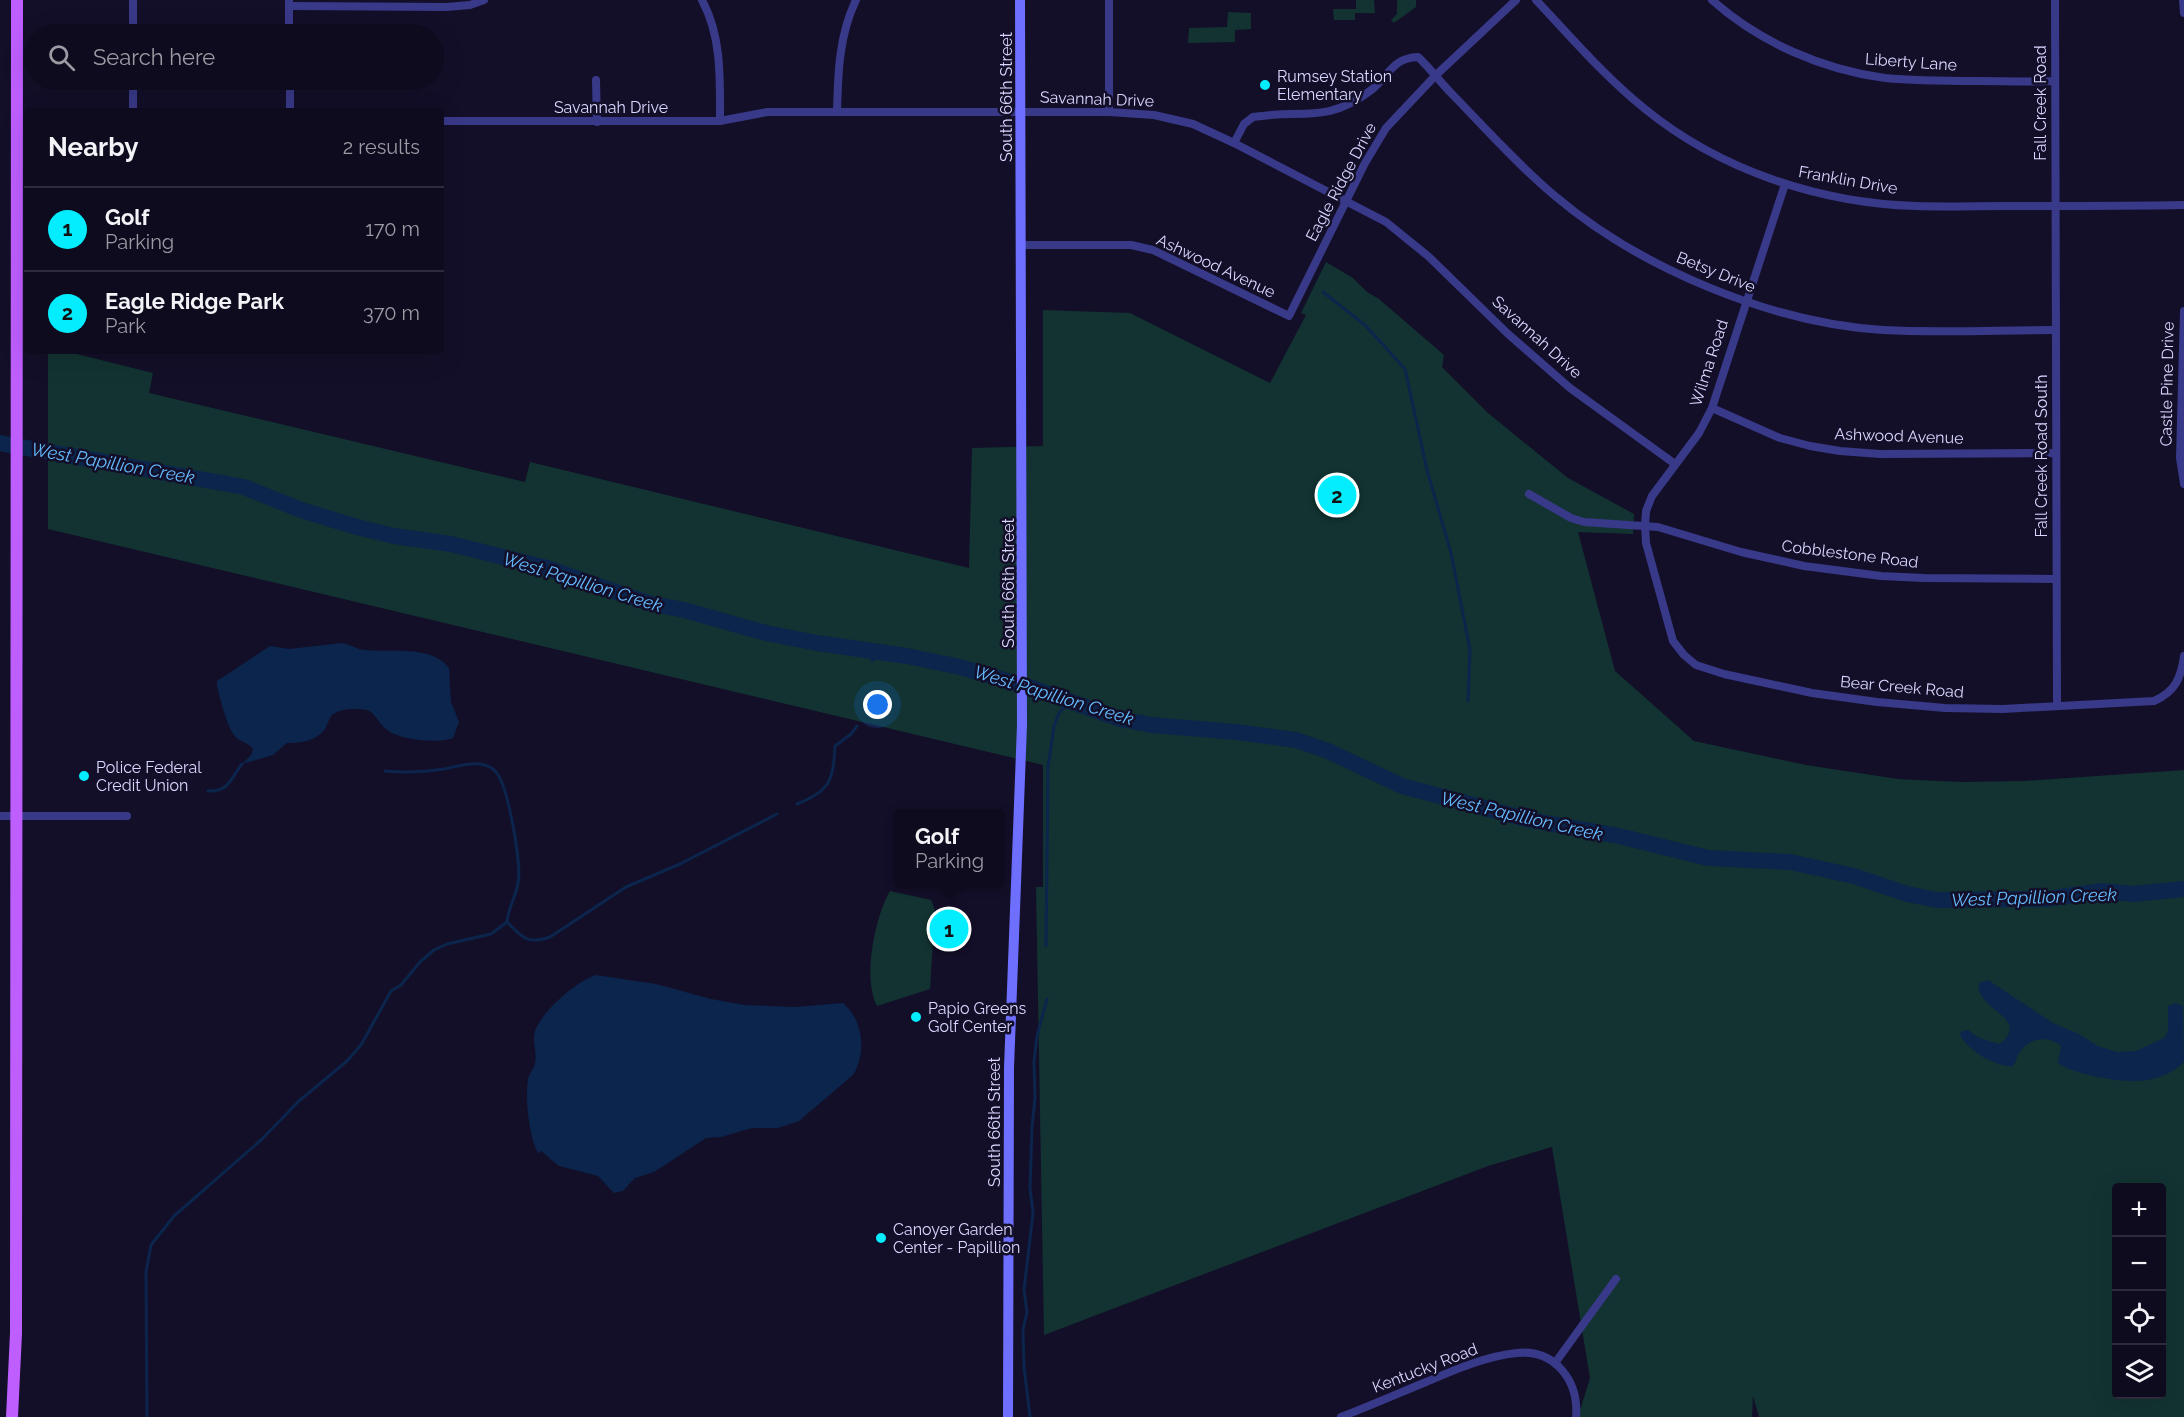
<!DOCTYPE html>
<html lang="en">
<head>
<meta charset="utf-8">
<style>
  :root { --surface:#0e0b1f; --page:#171428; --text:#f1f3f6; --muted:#9b9ba4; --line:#2e2b3d; --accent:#03edff }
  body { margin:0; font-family:Raleway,sans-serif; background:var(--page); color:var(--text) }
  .controls { position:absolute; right:18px; bottom:18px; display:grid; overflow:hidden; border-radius:6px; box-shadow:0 6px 24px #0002 }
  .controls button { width:54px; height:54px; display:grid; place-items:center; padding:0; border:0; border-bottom:2px solid var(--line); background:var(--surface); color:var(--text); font:30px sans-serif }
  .you { position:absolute; left:878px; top:705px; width:21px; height:21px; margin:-15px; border:4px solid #fff; border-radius:50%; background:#1a73e8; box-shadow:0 0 0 9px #1a73e833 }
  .badge { display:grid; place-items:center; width:39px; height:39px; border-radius:50%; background:var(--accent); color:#111; font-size:20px; font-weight:700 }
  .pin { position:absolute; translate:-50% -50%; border:3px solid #fff; box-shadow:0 2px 6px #0006 }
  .popup { position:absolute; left:894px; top:809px; width:111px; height:78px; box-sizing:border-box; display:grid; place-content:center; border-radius:6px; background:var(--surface); filter:drop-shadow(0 2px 4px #0005); font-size:20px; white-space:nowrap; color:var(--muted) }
  .popup b { font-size:22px; color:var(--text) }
  .popup::after { content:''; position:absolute; left:50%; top:100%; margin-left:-12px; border:12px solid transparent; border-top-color:var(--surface) }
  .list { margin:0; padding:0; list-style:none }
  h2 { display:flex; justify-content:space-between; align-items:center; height:78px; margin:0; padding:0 24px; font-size:26px }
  h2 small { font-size:20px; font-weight:400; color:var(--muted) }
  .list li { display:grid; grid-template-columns:39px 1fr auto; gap:18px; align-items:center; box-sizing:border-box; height:84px; padding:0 24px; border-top:2px solid var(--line) }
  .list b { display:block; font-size:22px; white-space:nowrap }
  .list p { margin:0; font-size:20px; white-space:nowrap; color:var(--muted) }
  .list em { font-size:20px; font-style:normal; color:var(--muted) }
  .icon { flex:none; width:33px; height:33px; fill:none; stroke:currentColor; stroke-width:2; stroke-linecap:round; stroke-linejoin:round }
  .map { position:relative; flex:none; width:2184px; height:1417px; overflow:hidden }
  .search { position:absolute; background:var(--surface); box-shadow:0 6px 24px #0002; left:24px; top:24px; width:420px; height:66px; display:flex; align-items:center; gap:15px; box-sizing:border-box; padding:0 21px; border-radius:33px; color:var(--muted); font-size:22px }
  .panel { position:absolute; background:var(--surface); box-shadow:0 6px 24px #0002; left:24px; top:108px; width:420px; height:246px; border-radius:6px }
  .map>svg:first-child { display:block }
  .green { fill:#123331; fill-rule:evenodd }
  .water { fill:#0b254c }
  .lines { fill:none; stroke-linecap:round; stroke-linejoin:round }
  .stream { stroke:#0b254c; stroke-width:3 }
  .river { stroke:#0b254c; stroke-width:16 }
  .street { stroke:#393989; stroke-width:8 }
  .secondary { stroke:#6e6eff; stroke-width:10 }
  .primary { stroke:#be5eff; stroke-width:12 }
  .poi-dot { fill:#03edff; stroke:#130f29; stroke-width:2 }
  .labels { text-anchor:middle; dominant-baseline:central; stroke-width:5; stroke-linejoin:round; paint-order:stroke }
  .street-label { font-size:16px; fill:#dad7ff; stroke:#130f29 }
  .poi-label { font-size:16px; fill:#dad7ff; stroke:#130f29; text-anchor:start }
  .water-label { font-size:18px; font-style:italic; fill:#65bcff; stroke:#130f29 }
</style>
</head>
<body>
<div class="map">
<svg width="2184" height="1417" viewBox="0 0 2184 1417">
  <rect width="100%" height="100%" fill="#130f29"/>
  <g class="green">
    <polygon points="1356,0 1374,0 1375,13 1355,13 1355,20 1334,20 1333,9 1356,9"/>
    <polygon points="1397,0 1416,0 1416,7 1394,23 1391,20 1397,14"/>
    <polygon points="1228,12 1251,13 1251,29 1235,30 1235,42 1188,43 1189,28 1227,27"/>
    <path d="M1326 262 1353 278 1367 292 1379 299 1444 355 1442 367 1488 413 1568 478 1634 514 1633 534 1578 532 1615 671 1694 741 1806 765 1898 779 1962 782 2023 781 2184 770V1417H1759L1753 1396 1752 1417H1578L1590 1378 1552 1147 1488 1166 1044 1335 1036 887H1043V765L48 529V351H65L153 373 149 393 525 482 530 462 969 568 972 448 1043 446V310L1130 313 1270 383 1306 315 1301 313ZM2116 1188H2162V1394H2116Z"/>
    <path d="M890 891 931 900 935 910 930 989 877 1006C862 978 875 917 890 891Z"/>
  </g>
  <g class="water">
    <path d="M342 643C350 644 356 649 364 650 391 653 431 644 449 668L451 702 459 722 453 738C439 744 398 740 386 729 379 724 375 712 367 710 357 708 338 708 331 716 329 720 327 725 325 729 316 741 302 743 287 743L273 755 242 764 251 755 253 749C248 742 239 742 234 735 228 728 216 689 217 681L270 646 289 649Z"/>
    <path d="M596 975 656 984 711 999 744 1005 795 1007 843 1003C863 1020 867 1053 853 1075L799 1121 778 1128H752L721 1137 706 1138 654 1172 635 1178 623 1191 614 1193 598 1176 559 1166 541 1151 538 1153C529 1136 525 1099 528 1080 529 1073 534 1069 535 1063 537 1053 533 1044 534 1035 538 1014 576 981 596 975Z"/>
    <path d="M1988 980 2053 1023 2079 1034 2098 1046 2117 1052 2136 1051 2164 1038 2168 1031V1006L2175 1003 2183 1006 2184 1062C2173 1074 2153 1081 2136 1081 2118 1082 2072 1074 2058 1063L2061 1046C2050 1036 2032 1037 2022 1049 2017 1054 2017 1061 2013 1066 1997 1068 1965 1049 1960 1034L1962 1031 1968 1030C1977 1038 1988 1041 2000 1044 2032 1017 1974 1010 1979 983Z"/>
  </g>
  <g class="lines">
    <g class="stream">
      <polyline points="1323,292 1366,326 1405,369 1427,470 1451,553 1470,650 1468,701"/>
      <polyline points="872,661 878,653"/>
      <path d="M208 791C229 792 231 778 242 764"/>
      <path d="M797 804C830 791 833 781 835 746L851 734 857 726"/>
      <path d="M507 922C522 937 527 945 550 937L626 887 680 864 777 814"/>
      <polyline points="1046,946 1048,767 1054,726 1059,713 1069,701"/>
      <path d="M147 1417 146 1272 151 1245 174 1216 261 1140 299 1101 347 1061 361 1045 391 991 401 985 420 962 434 950 447 944 491 934 507 922C508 908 516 897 518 883 522 865 508 785 496 772 492 767 487 765 480 764 467 762 456 767 444 769 424 772 405 773 385 771"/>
      <polyline points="1030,1417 1024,1367 1023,1329 1027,1312 1024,1290 1033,1213 1030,1188 1032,1127 1035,1098 1034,1062 1037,1036 1047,999"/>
    </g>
    <polyline class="river" points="0,443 244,487 301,510 357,527 394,536 451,544 547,568 648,603 684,610 766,633 817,643 907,656 960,667 1035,689 1120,719 1152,725 1236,732 1296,740 1328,751 1402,786 1530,820 1619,836 1708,858 1790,862 1854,876 1907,894 1937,900 2047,899 2102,891 2133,894 2184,889"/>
    <g class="street">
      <polyline points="289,0 289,34"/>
      <path d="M702 0C722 37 720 80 720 121"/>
      <path d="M1536 0C1571 37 1605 77 1645 109 1720 170 1819 203 1915 206 1946 207 1976 206 2006 206 2066 206 2125 206 2184 205"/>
      <path d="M1712 0C1759 42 1823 70 1885 78 1915 81 1946 81 1977 81 2002 81 2029 82 2054 81"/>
      <polyline points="2055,0 2057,706"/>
      <polyline points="2183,0 2184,13"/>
      <polyline points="289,6 446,7 470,5 484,0"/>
      <polyline points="133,34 133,0"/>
      <polyline points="290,80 290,111"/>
      <polyline points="596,80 597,122"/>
      <polyline points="133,111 133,80"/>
      <path d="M837 112C838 73 839 35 856 0"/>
      <polyline points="1109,112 1109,0"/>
      <polyline points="441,121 720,121 767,112 1109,112 1154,115 1193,124 1234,143 1386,222 1428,256 1507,333 1570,388 1675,464"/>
      <path d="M1234 143 1244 124 1253 117C1301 109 1326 124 1370 91 1389 77 1391 58 1418 57 1430 68 1440 82 1452 94 1485 128 1518 165 1555 196 1640 268 1771 323 1883 330 1940 333 1998 330 2056 330"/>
      <path d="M1785 184 1712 408 1699 433 1652 496 1646 511 1645 525 1646 543 1673 641 1684 655 1696 665 1724 674 1812 693 1877 702 1945 708 2003 709 2154 701C2175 692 2181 678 2184 656"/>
      <polyline points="1022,245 1131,245 1153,250 1289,316 1365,163 1386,128 1435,76 1516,0"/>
      <polyline points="2184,311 2180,458 2184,484"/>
      <polyline points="1712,408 1780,438 1810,446 1840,451 1880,454 2056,453"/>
      <polyline points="1529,494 1571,518 1584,522 1658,527 1741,552 1804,566 1881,576 1924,578 2056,579"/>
      <polyline points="0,816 127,816"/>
      <polyline points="1555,1363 1616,1279"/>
      <path d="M1341 1417C1369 1406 1397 1394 1426 1382 1454 1370 1486 1356 1517 1353 1555 1349 1579 1381 1576 1417"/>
    </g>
    <polyline class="secondary" points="1008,1417 1009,1068 1022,725 1020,0"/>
    <polyline class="primary" points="12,1417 16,1333 17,0"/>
  </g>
  <g class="poi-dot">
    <circle cx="1265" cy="85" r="6"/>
    <circle cx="84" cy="776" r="6"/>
    <circle cx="916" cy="1017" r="6"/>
    <circle cx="881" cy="1238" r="6"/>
  </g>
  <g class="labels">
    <g class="street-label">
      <text transform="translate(1911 62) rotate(4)">Liberty Lane</text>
      <text transform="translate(1006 97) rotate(-90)">South 66th Street</text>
      <text transform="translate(1097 99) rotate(2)">Savannah Drive</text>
      <text transform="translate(2040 103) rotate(-90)">Fall Creek Road</text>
      <text x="611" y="107">Savannah Drive</text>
      <text transform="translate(1848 180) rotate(10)">Franklin Drive</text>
      <text transform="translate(1341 182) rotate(-62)">Eagle Ridge Drive</text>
      <text transform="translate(1216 266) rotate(25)">Ashwood Avenue</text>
      <text transform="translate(1716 272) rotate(22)">Betsy Drive</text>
      <text transform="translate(1537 337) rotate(42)">Savannah Drive</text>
      <text transform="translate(1709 363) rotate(-72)">Wilma Road</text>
      <text transform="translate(2167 384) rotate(-89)">Castle Pine Drive</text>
      <text transform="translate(1899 436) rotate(2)">Ashwood Avenue</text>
      <text transform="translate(2041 456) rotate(-90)">Fall Creek Road South</text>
      <text transform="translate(1850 554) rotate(7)">Cobblestone Road</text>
      <text transform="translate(1008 583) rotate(-90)">South 66th Street</text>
      <text transform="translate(1902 687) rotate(5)">Bear Creek Road</text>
      <text transform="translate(994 1122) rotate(-90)">South 66th Street</text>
      <text transform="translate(1425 1368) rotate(-21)">Kentucky Road</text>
    </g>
    <g class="poi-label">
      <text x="1277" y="76">Rumsey Station<tspan x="1277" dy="18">Elementary</tspan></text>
      <text x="96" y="767">Police Federal<tspan x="96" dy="18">Credit Union</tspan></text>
      <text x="928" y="1008">Papio Greens<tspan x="928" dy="18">Golf Center</tspan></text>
      <text x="893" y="1229">Canoyer Garden<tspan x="893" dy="18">Center - Papillion</tspan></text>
    </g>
    <g class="water-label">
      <text transform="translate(113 463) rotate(10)">West Papillion Creek</text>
      <text transform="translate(583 582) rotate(17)">West Papillion Creek</text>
      <text transform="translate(1054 695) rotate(17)">West Papillion Creek</text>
      <text transform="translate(1522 816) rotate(13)">West Papillion Creek</text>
      <text transform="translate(2034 897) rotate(-2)">West Papillion Creek</text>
    </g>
  </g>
</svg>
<div class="controls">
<button>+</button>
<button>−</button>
<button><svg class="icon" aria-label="locate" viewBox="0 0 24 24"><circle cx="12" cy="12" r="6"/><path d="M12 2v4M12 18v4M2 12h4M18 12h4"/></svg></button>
<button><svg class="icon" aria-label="layers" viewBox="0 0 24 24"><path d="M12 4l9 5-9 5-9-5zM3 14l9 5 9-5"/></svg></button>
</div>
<div class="you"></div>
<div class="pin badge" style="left:949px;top:929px">1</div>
<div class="popup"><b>Golf</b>Parking</div>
<div class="pin badge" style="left:1337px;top:495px">2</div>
<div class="search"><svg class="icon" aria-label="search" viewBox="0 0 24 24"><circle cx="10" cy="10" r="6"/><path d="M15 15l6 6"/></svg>Search here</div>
<section class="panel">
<h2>Nearby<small>2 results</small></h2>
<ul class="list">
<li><span class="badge">1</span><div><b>Golf</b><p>Parking</p></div><em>170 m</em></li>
<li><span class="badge">2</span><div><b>Eagle Ridge Park</b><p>Park</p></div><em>370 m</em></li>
</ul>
</section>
</div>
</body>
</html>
